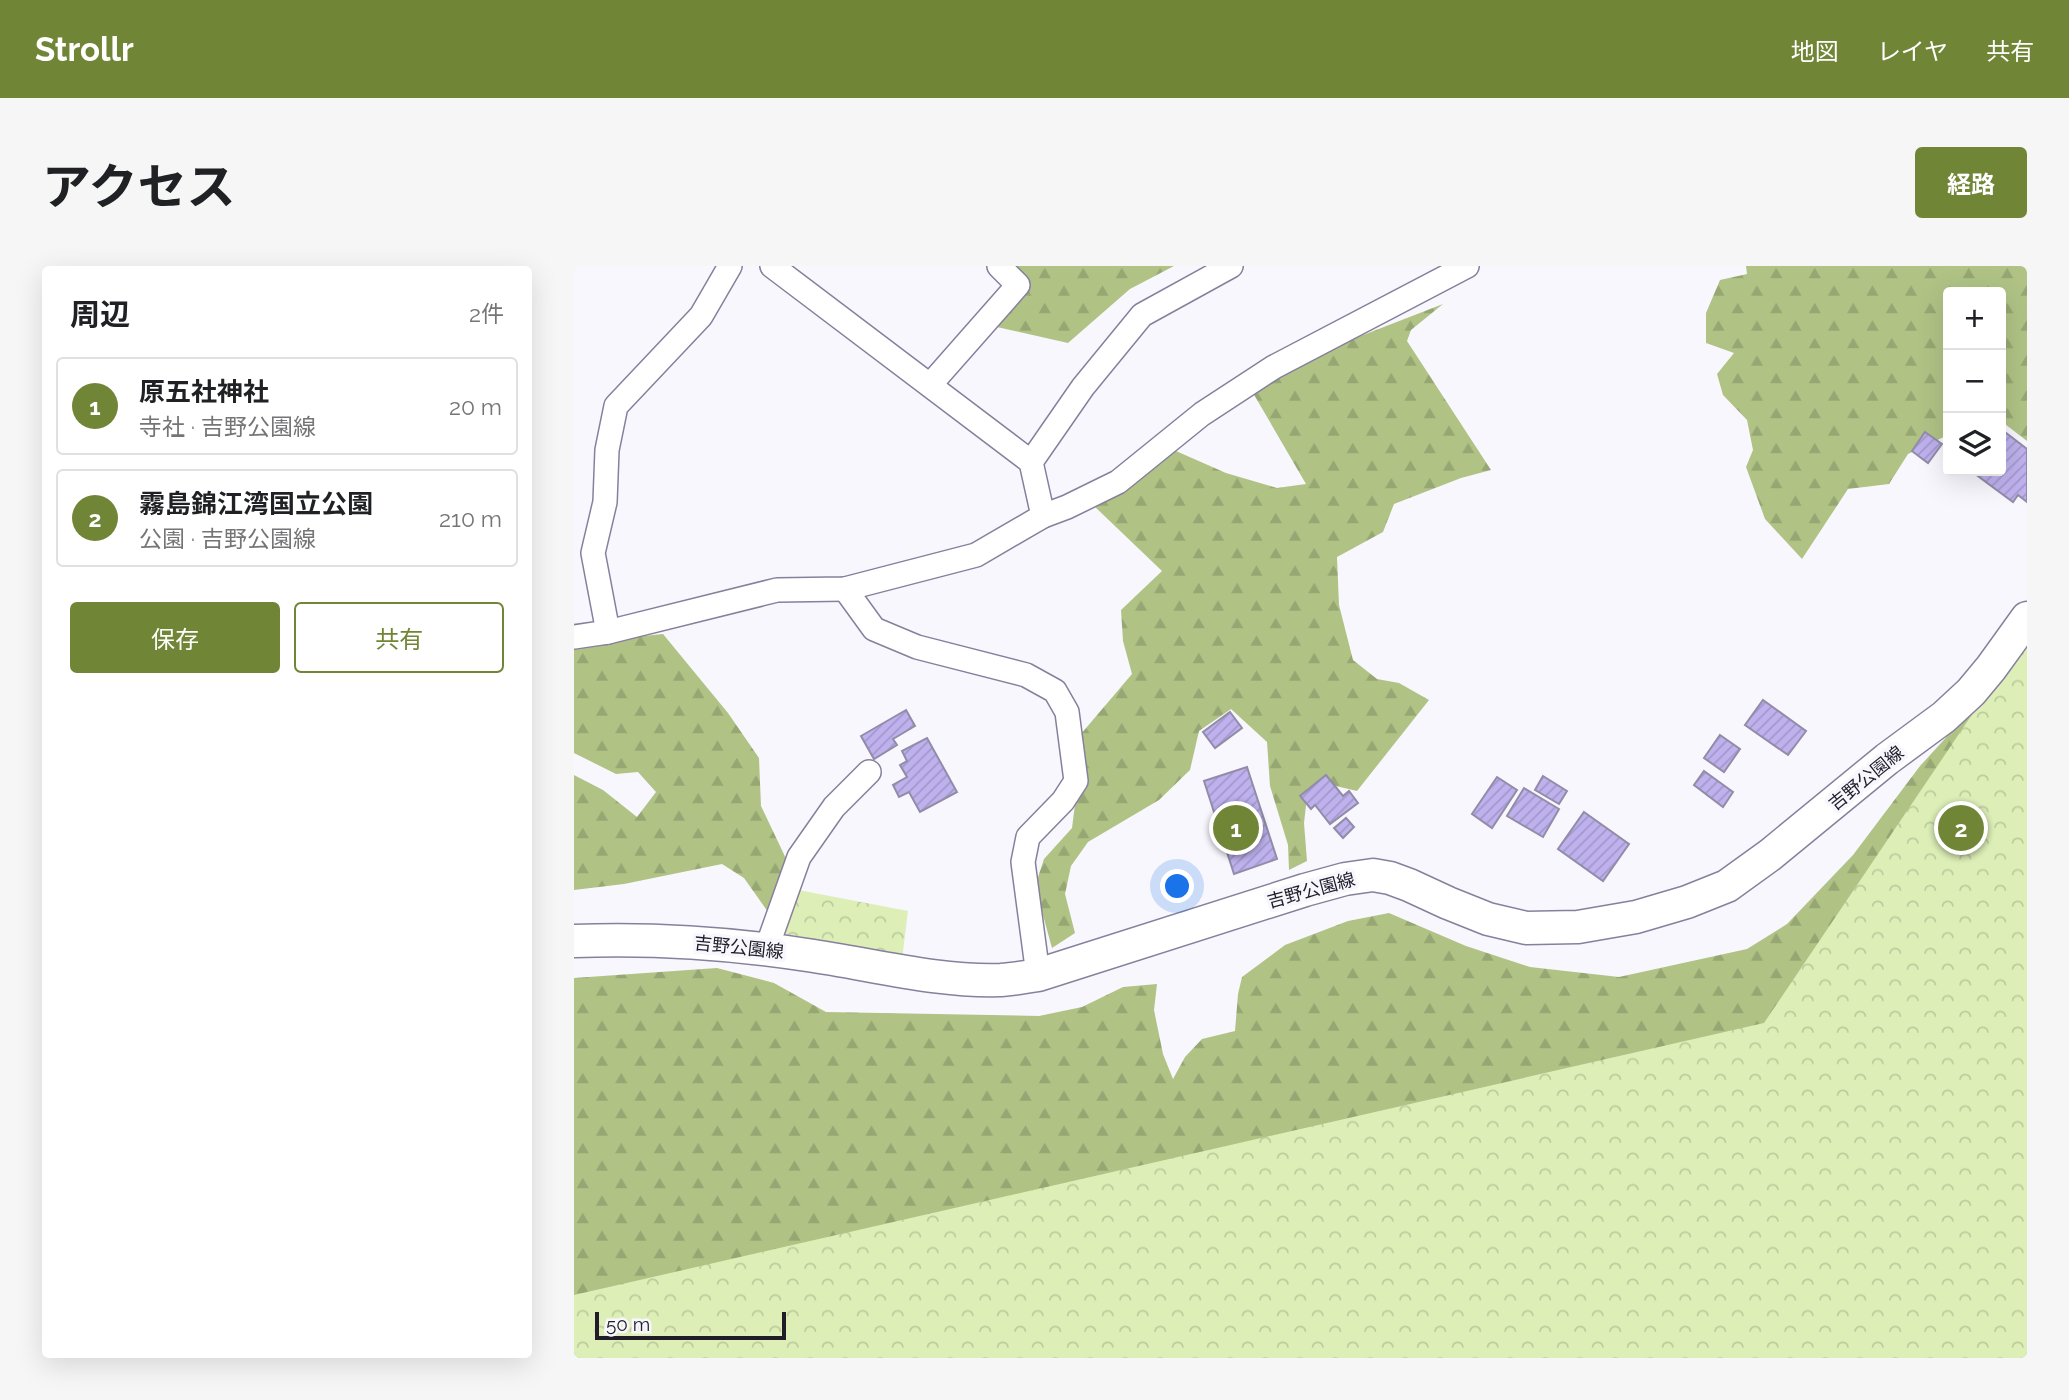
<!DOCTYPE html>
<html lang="ja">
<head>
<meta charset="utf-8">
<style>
  :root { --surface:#fff; --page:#f6f6f6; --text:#202124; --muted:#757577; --line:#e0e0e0; --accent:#718536 }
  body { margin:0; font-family:Raleway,"Noto Sans JP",sans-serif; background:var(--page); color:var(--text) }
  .controls { position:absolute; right:21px; top:21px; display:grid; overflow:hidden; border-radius:7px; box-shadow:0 7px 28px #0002 }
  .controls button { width:63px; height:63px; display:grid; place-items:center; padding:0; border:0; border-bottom:2px solid var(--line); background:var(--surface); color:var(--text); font:35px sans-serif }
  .scale { position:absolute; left:21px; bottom:18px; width:191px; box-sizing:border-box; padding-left:7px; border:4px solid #201d29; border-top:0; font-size:19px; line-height:24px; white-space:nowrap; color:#201d29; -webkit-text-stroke:5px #f8f7fd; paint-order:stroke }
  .you { position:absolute; left:604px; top:621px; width:24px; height:24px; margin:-18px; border:5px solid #fff; border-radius:50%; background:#1a73e8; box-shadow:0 0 0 10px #1a73e833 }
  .badge { display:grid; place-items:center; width:46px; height:46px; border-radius:50%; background:var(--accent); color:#fff; font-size:23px; font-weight:700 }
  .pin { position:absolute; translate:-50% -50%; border:4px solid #fff; box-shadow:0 2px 7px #0006 }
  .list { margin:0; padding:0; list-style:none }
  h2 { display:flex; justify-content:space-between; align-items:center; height:91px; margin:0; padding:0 28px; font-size:30px }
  h2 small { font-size:23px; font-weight:400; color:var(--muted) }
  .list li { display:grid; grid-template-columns:46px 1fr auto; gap:21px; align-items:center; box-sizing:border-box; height:98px; margin:0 14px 14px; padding:0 14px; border:2px solid var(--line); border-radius:7px }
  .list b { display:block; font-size:26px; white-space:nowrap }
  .list p { margin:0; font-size:23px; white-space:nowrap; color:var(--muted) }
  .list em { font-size:23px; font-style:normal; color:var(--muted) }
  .actions { display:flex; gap:14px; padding:21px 28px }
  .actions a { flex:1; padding:16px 0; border:2px solid var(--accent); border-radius:7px; text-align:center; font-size:24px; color:var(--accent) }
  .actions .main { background:var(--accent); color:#fff }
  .icon { flex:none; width:38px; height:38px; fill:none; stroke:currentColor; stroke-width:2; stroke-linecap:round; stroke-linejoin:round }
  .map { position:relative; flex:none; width:1453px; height:1092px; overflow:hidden; border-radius:7px }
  header { display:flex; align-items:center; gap:42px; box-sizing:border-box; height:98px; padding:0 35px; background:var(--accent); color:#fff }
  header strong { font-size:33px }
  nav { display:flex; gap:38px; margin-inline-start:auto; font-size:24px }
  .intro { display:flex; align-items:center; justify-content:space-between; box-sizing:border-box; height:168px; padding:0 42px }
  h1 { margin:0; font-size:49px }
  .button { padding:18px 32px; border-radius:7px; background:var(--accent); color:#fff; font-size:24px; font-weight:700 }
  main { display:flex; gap:42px; padding:0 42px }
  aside { flex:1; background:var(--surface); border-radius:7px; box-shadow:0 7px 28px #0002 }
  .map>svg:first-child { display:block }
  .forest { fill:url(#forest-firs) }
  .park { fill:url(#park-crowns) }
  .building { fill:url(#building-hatch); stroke:#928ca9; stroke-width:2 }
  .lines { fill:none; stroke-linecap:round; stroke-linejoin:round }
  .street-casing { stroke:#86809d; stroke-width:26 }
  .secondary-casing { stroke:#86809d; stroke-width:35 }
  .street { stroke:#fff; stroke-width:23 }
  .secondary { stroke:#fff; stroke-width:32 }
  .labels { text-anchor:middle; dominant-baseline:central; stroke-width:7; stroke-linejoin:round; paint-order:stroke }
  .street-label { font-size:18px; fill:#201d29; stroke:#f8f7fd }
</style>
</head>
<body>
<header>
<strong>Strollr</strong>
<nav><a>地図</a><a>レイヤ</a><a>共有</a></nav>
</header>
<div class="intro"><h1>アクセス</h1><a class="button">経路</a></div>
<main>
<aside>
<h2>周辺<small>2件</small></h2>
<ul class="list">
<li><span class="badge">1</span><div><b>原五社神社</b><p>寺社 · 吉野公園線</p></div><em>20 m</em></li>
<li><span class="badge">2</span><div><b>霧島錦江湾国立公園</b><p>公園 · 吉野公園線</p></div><em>210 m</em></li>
</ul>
<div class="actions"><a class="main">保存</a><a>共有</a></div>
</aside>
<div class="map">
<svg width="1453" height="1092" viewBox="0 0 1453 1092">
  <defs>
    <pattern id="forest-firs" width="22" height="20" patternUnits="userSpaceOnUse" patternTransform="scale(1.75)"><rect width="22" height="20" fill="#b0c385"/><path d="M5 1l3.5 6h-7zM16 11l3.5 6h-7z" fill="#97a773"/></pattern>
    <pattern id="park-crowns" width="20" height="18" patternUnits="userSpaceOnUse" patternTransform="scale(1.75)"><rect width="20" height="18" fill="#ddeeb7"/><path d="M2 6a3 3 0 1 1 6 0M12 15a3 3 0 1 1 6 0" fill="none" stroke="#bdcc9d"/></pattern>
    <pattern id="building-hatch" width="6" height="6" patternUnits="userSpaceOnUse" patternTransform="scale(1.75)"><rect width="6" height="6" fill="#beb1ed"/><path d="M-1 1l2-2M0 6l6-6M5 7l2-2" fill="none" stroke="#a398cb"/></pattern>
  </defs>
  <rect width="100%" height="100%" fill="#f8f7fd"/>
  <g class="forest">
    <polygon points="441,0 600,0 556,23 494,77 423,61 457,17"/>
    <polygon points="1172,0 1453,0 1453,175 1427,155 1427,26 1374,26 1374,169 1334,188 1315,218 1274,223 1228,293 1191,253 1172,201 1179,184 1173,154 1149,129 1143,108 1160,87 1132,77 1132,47 1146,14 1173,8"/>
    <polygon points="869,38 837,64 833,75 917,204 887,212 820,238 809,266 763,291 765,339 779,394 803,413 825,417 855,434 783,525 749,517 734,522 730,557 733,595 715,604 714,579 696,520 693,476 657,443 625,465 616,504 585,534 514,576 497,600 491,628 501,667 478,682 461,620 470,593 498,562 503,522 501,475 558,408 549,375 547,344 588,305 519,239 602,185 652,207 703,222 732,218 679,127 713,107 784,71"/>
    <polygon points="89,368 154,447 185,492 187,540 244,660 194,646 170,612 148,598 50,618 0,624 0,509 29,524 63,551 82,526 64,506 42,508 0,487 0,377"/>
    <polygon points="1453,383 1453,1092 0,1092 0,712 143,702 200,717 252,746 465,750 508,741 549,721 583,718 580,744 589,788 599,813 611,791 628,773 661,765 664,728 668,711 711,679 774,655 815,647 892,680 956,701 1045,711 1173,683 1213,658 1279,589 1346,500"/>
  </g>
  <g class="park">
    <polygon points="1453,367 1453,1092 0,1092 0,1029 1190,757"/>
    <polygon points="219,623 334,645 328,694 216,677 206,657"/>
  </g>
  <g class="building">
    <polygon points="1427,163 1453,183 1453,236 1444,229 1439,236 1397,205 1427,205"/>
    <polygon points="1351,166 1368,178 1354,197 1338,185"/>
    <polygon points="1189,434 1232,465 1214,489 1171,459"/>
    <polygon points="332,444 341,460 319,473 323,479 300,493 287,470"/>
    <polygon points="656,446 668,462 641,482 629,466"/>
    <polygon points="1146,469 1166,483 1150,506 1130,492"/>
    <polygon points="353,472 383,526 346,546 335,526 325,531 319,519 333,511 326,499 333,495 328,485"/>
    <polygon points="673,501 703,593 660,608 630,515"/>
    <polygon points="1130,505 1159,526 1149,541 1120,519"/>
    <polygon points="752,509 769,530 775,525 784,537 756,558 741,539 737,543 726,530"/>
    <polygon points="969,510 993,525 985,538 961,524"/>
    <polygon points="923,511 943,524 918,562 898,548"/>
    <polygon points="950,522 985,543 969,571 933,550"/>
    <polygon points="1010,546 1055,578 1029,615 984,583"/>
    <polygon points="772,552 780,561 769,572 760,562"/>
  </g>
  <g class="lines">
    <g class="street-casing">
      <g id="street">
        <polyline points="198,0 457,196 469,250"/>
        <polyline points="356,119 444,19 425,0"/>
        <polyline points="457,196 509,121 568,49 657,0"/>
        <polyline points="271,323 300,363 343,381 452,409 481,425 493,446 502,515 489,535 454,571 449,596 464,709"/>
        <polyline points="34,366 19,287 31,236 33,184 42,140 127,50 156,0"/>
        <polyline points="0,371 34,366 203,324 271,323 402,289 469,250 493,241 544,216 628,148 700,101 893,0"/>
        <polyline points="192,684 225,591 260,541 295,506"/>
      </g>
    </g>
    <g class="secondary-casing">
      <path id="secondary" d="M0 675C78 672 155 677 233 689 297 698 362 716 427 714 440 713 452 711 464 709L731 624 771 613 799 609 816 612 835 619 874 637 914 653 952 662 1004 661 1062 651 1113 636 1153 620 1196 589 1313 493 1370 451 1397 426 1417 402 1453 352"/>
    </g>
    <use href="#street" class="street"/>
    <use href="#secondary" class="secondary"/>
  </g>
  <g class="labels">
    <g class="street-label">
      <text transform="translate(1292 512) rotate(-39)">吉野公園線</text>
      <text transform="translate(737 624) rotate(-15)">吉野公園線</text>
      <text transform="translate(165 681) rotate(6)">吉野公園線</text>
    </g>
  </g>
</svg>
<div class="controls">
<button>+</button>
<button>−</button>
<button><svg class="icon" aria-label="layers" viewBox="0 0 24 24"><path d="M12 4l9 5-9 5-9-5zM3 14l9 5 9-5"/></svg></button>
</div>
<div class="scale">50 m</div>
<div class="you"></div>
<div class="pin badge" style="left:662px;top:562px">1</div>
<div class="pin badge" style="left:1387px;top:562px">2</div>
</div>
</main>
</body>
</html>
